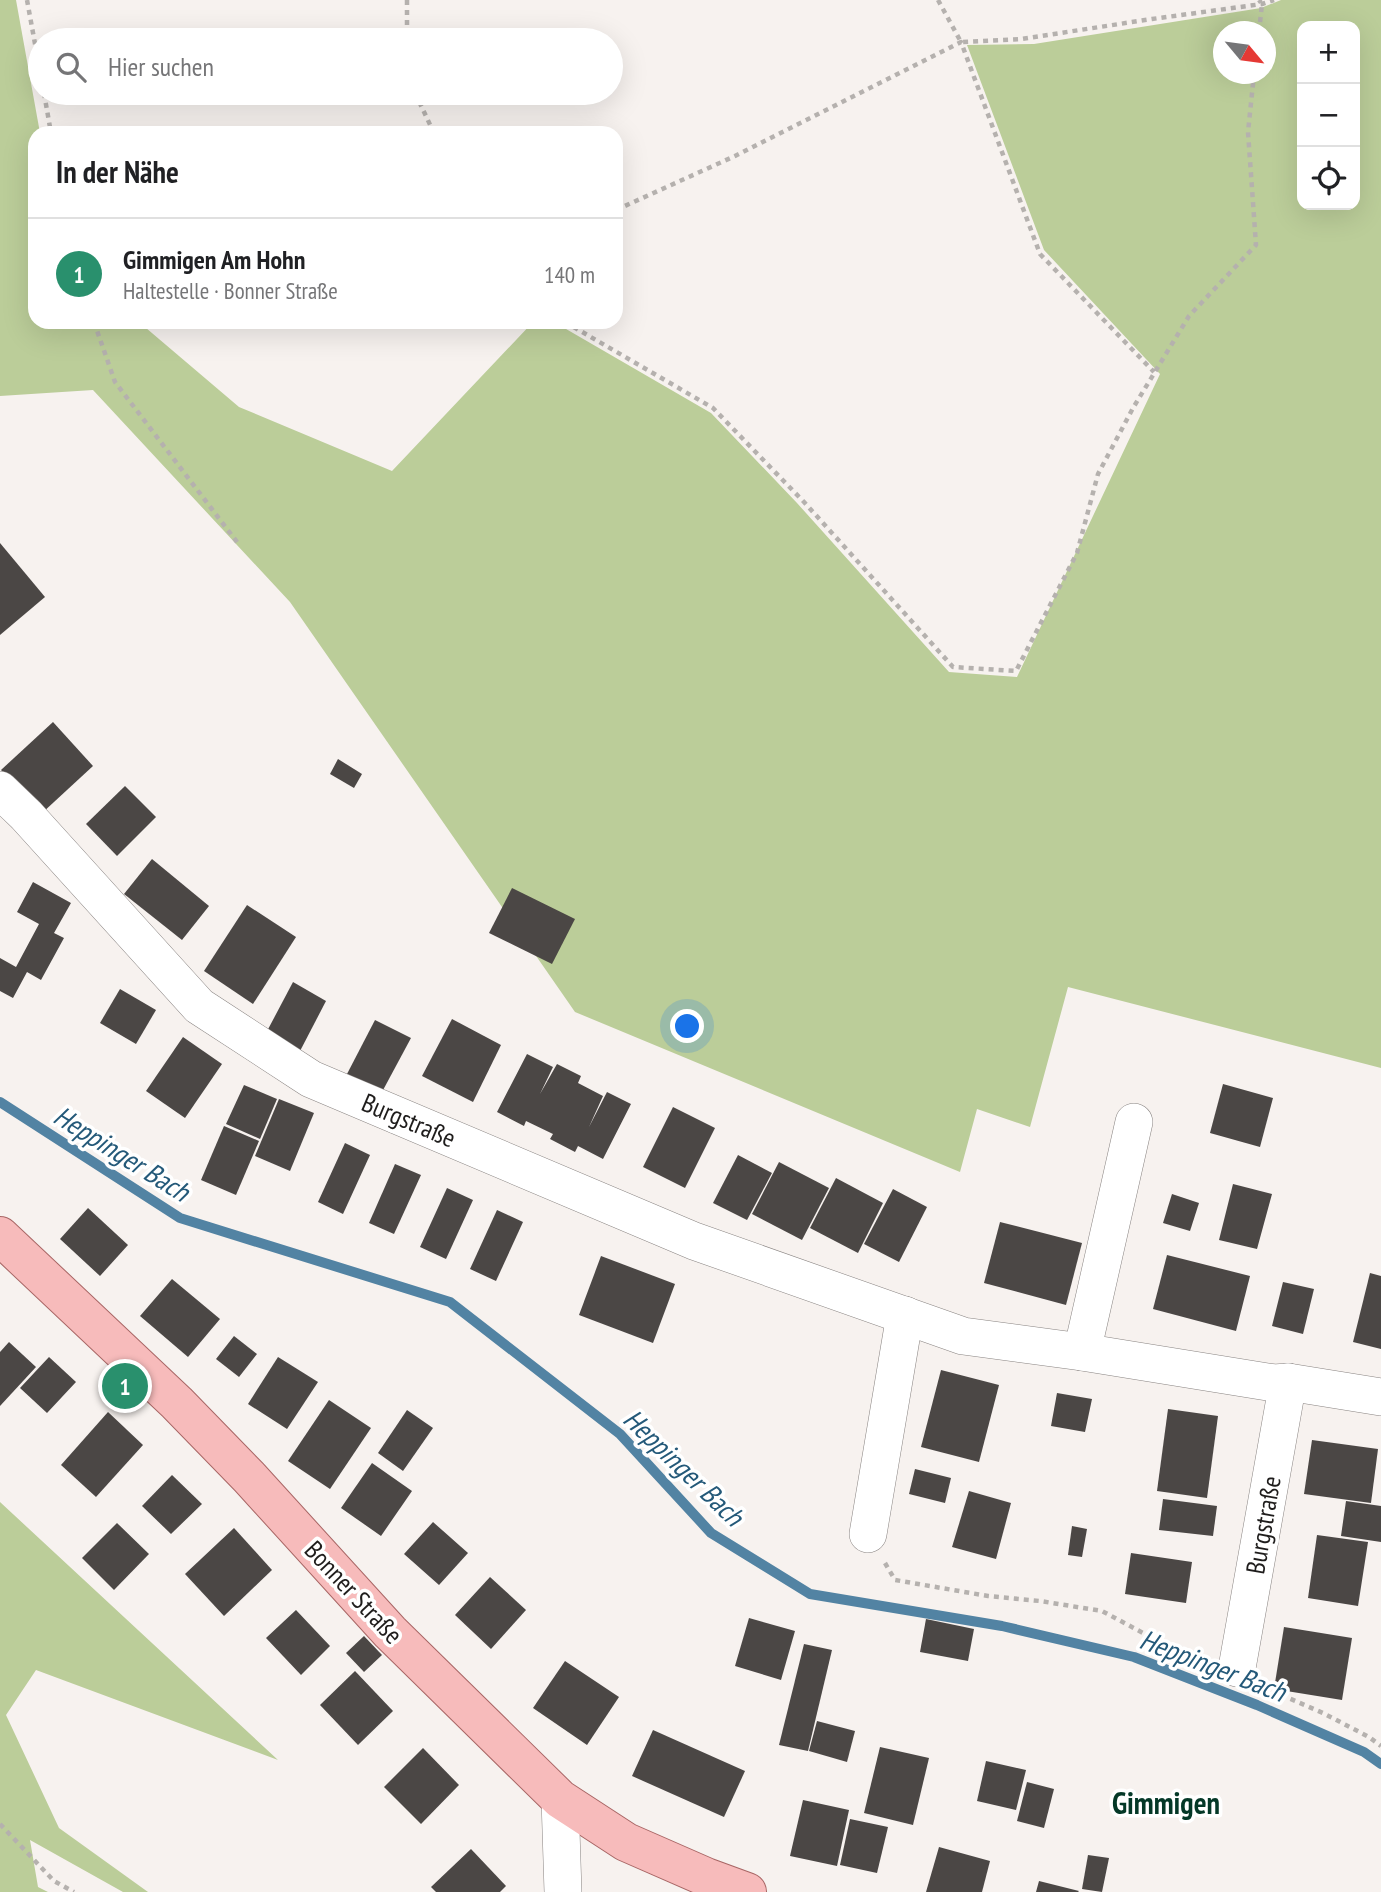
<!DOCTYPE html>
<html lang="de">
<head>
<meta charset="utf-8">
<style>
  :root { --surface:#fff; --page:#f2f2f2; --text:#202124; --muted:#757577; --line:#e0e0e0; --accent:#29906d }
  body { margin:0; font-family:"PT Sans Narrow",sans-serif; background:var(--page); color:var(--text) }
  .controls { position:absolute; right:21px; top:21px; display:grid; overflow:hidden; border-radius:14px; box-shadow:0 7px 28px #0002 }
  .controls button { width:63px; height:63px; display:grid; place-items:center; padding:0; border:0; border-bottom:2px solid var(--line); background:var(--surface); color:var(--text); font:35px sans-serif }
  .compass { position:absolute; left:1213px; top:21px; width:63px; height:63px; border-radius:50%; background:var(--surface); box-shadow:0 7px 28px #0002; rotate:119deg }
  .you { position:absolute; left:688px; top:1027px; width:24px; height:24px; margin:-18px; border:5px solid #fff; border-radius:50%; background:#1a73e8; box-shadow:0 0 0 10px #1a73e833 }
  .badge { display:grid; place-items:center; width:46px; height:46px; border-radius:50%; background:var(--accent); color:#fff; font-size:23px; font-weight:700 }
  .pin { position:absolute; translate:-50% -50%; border:4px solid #fff; box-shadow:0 2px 7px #0006 }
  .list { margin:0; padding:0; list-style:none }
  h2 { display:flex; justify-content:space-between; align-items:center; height:91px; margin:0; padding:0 28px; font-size:30px }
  h2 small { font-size:23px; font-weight:400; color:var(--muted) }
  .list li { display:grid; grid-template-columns:46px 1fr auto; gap:21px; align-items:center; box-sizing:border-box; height:112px; padding:0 28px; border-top:2px solid var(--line) }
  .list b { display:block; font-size:26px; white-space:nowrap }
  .list p { margin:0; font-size:23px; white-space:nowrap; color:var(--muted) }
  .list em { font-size:23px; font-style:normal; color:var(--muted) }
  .icon { flex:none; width:38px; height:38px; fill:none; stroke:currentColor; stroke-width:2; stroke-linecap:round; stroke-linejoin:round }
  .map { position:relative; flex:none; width:1381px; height:1892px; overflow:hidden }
  .search { position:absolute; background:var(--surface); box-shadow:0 7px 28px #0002; left:28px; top:28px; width:595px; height:77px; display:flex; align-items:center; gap:18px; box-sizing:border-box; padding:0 24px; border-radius:38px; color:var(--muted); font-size:26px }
  .panel { position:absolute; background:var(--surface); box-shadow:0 7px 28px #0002; left:28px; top:126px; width:595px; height:203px; border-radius:21px }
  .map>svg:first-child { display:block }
  .green { fill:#bbcd99; fill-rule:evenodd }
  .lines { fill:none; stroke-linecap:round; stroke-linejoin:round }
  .stream { stroke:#5283a3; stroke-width:10 }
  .building { fill:#4b4745 }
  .minor-casing { stroke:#898482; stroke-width:38 }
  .major-casing { stroke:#a86665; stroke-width:40 }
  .path { stroke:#b5b1ae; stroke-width:4.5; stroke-dasharray:5 5; stroke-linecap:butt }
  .minor { stroke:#fff; stroke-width:37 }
  .major { stroke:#f7bbbb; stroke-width:38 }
  .labels { text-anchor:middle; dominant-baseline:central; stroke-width:7; stroke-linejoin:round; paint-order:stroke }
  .street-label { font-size:26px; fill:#1f1d1c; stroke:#fff }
  .water-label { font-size:28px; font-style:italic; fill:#245979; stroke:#fff }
  .quarter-label { font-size:30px; font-weight:bold; fill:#043827; stroke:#fff }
</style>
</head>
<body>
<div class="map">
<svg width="1381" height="1892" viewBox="0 0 1381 1892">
  <rect width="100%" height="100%" fill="#f7f2ef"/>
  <g class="green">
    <path d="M0 0H16L40 133H35V322H139L239 407 392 471 533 322H554L711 413 797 503 949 672 1017 677 1160 374 1044 250 967 45 1034 44 1261 8 1281 0H1381V1068L1068 987 1030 1127 977 1109 960 1172 575 1012 290 602 93 390 0 396ZM1302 26H1355V205H1302ZM1224 32H1266V74H1224Z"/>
    <polygon points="0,1502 278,1760 36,1670 6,1715 59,1828 148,1892 123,1892 30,1840 38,1887 48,1892 0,1892"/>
  </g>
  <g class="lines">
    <polyline class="stream" points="0,1102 180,1218 450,1302 620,1434 711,1533 810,1594 1002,1626 1134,1657 1257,1705 1364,1752 1381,1764"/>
  </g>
  <g class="building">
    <polygon points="0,543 45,597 0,635"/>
    <polygon points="53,722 93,766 41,814 1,770"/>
    <polygon points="338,759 362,774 354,788 330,774"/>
    <polygon points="125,786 156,817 117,856 86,824"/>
    <polygon points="152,859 209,906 182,940 124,894"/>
    <polygon points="33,882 71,903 54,933 64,938 41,980 27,972 13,998 0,991 0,958 16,967 39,924 17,912"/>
    <polygon points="512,888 575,919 552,964 489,933"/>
    <polygon points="247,905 296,937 253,1004 204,971"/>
    <polygon points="293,982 326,1001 299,1053 265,1035"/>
    <polygon points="120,989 156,1010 136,1044 100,1023"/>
    <polygon points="452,1019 501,1045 473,1102 422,1076"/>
    <polygon points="375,1020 411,1038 382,1092 347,1074"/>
    <polygon points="183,1037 222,1064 185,1118 146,1091"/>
    <polygon points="527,1054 553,1067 540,1094 557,1064 581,1076 578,1083 603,1096 589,1127 607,1092 631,1104 603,1159 578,1146 575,1152 550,1139 553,1134 526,1121 524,1126 497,1112"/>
    <polygon points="1223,1084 1273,1098 1260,1147 1210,1133"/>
    <polygon points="244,1085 277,1099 260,1139 226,1124"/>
    <polygon points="279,1099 314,1113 290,1171 255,1156"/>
    <polygon points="673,1107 715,1128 685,1188 643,1167"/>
    <polygon points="224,1126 259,1141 236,1195 201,1180"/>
    <polygon points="345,1143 370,1155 343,1214 318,1202"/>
    <polygon points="738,1155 772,1173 747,1220 713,1203"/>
    <polygon points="779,1162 829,1188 802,1240 752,1214"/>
    <polygon points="395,1164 421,1175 394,1234 369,1223"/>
    <polygon points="836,1178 883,1203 858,1253 810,1228"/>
    <polygon points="1233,1184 1272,1194 1257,1249 1219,1240"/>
    <polygon points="447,1188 473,1200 446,1259 420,1247"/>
    <polygon points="893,1189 927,1207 899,1262 864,1244"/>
    <polygon points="1172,1194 1199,1203 1190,1231 1163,1223"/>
    <polygon points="88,1208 128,1245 100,1276 60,1239"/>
    <polygon points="497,1210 523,1222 496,1281 470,1269"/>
    <polygon points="1000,1222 1082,1243 1066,1305 984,1283"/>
    <polygon points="1167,1255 1250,1276 1236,1331 1153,1309"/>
    <polygon points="601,1256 675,1284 653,1343 579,1315"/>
    <polygon points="1370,1273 1381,1276 1381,1349 1353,1342"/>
    <polygon points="172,1279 220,1319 188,1357 140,1316"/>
    <polygon points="1283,1282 1314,1289 1303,1334 1272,1326"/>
    <polygon points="234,1336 257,1354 239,1377 216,1359"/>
    <polygon points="9,1342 36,1367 0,1406 0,1352"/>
    <polygon points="49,1357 76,1382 47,1413 20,1388"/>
    <polygon points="278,1357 318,1382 287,1429 248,1404"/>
    <polygon points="941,1370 999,1385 979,1462 921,1447"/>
    <polygon points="1057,1393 1092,1399 1085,1432 1051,1426"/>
    <polygon points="329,1400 371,1428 330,1489 288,1461"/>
    <polygon points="1168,1409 1218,1416 1207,1498 1157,1491"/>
    <polygon points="407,1410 433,1428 403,1471 378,1453"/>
    <polygon points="108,1412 143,1445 96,1497 61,1465"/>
    <polygon points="1312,1440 1378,1449 1371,1503 1304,1494"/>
    <polygon points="372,1463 412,1491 381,1536 341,1508"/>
    <polygon points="915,1469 951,1478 945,1503 909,1494"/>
    <polygon points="172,1475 202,1504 171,1534 142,1506"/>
    <polygon points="969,1491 1011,1503 996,1559 952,1547"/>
    <polygon points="1163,1499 1217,1506 1213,1536 1159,1530"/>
    <polygon points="1346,1501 1381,1506 1381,1542 1341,1536"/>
    <polygon points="433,1522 468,1553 439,1585 404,1554"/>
    <polygon points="117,1523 149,1554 114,1590 82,1558"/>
    <polygon points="1072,1526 1087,1529 1082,1557 1068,1555"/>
    <polygon points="234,1528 272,1570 224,1616 185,1574"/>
    <polygon points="1317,1535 1368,1542 1358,1606 1308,1598"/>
    <polygon points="1131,1553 1192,1562 1186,1603 1125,1594"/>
    <polygon points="490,1577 526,1610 491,1649 455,1615"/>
    <polygon points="296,1610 330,1646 301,1675 266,1638"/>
    <polygon points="749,1618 795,1631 781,1680 735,1666"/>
    <polygon points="926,1619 974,1629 968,1661 920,1652"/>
    <polygon points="1284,1627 1352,1638 1342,1700 1274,1689"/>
    <polygon points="364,1636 382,1655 364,1672 346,1653"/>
    <polygon points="804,1644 832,1650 808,1751 779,1745"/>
    <polygon points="565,1661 619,1697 587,1745 533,1708"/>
    <polygon points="355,1671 393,1711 358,1745 320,1705"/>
    <polygon points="817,1721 855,1731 847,1762 809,1751"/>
    <polygon points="653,1730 745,1771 724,1817 632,1776"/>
    <polygon points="880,1747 929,1758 913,1825 864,1813"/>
    <polygon points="423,1748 459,1785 421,1824 384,1787"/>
    <polygon points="986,1761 1026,1770 1016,1810 977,1801"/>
    <polygon points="1027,1782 1054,1789 1044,1828 1017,1821"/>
    <polygon points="803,1800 849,1810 837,1866 790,1856"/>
    <polygon points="850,1819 888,1827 877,1873 840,1865"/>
    <polygon points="939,1847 990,1861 982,1892 926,1892"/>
    <polygon points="471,1849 506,1886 500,1892 436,1892 431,1887"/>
    <polygon points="1088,1855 1109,1858 1102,1892 1082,1889"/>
    <polygon points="1039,1881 1079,1891 1078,1892 1036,1892"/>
  </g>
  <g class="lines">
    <g class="minor-casing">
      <g id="minor">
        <polyline points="0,790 26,815 199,1006 311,1079 694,1241 963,1336 1082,1352 1274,1383 1288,1382 1381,1397"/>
        <polyline points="1082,1352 1134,1122"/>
        <polyline points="868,1534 905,1315"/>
        <polyline points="1237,1668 1288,1382"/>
        <polyline points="560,1799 563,1892"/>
      </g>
    </g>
    <g class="major-casing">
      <polyline id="major" points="0,1236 177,1403 249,1477 390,1632 560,1799 626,1842 706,1877 747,1892"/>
    </g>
    <g class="path">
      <polyline points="27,0 40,71"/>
      <polyline points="407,0 407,40"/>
      <polyline points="938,0 961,42 1021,39 1152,19 1262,4 1274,0"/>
      <polyline points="1259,32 1262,4 1259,0"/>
      <polyline points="44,93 51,133"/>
      <polyline points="415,93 434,133"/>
      <polyline points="616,210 735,156 961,42 1040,254 1154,372"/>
      <polyline points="94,322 115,382 240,546"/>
      <polyline points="565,322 713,408 804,502 953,667 1016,671 1077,553 1098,474 1133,408 1189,316 1256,245 1248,132 1254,74"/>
      <polyline points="885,1563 895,1580 988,1596 1040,1601 1102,1611 1173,1649 1206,1659"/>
      <polyline points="1263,1687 1323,1713 1369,1737 1381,1746"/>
      <polyline points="0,1824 54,1881 74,1892"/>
    </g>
    <use href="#minor" class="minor"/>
    <use href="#major" class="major"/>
  </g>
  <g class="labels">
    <g class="street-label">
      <text transform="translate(409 1120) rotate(23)">Burgstraße</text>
      <text transform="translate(1263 1525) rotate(-80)">Burgstraße</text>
      <text transform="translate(354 1592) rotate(47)">Bonner Straße</text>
    </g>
    <g class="water-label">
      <text transform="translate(122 1153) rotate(32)">Heppinger Bach</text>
      <text transform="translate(684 1467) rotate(44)">Heppinger Bach</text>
      <text transform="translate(1213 1665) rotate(21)">Heppinger Bach</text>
    </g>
    <g class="quarter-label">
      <text x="1166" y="1802">Gimmigen</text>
    </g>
  </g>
</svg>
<div class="controls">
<button>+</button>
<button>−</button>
<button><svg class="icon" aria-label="locate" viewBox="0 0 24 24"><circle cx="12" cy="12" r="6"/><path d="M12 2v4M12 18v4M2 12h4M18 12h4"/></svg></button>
</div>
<svg class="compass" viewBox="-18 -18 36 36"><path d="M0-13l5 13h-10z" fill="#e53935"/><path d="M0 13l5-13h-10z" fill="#757577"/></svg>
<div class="you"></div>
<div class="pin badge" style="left:125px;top:1386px">1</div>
<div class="search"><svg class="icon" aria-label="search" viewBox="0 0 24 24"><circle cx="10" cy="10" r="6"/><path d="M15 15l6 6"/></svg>Hier suchen</div>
<section class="panel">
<h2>In der Nähe<small></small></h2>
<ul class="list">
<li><span class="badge">1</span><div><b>Gimmigen Am Hohn</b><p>Haltestelle · Bonner Straße</p></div><em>140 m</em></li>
</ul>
</section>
</div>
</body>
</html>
